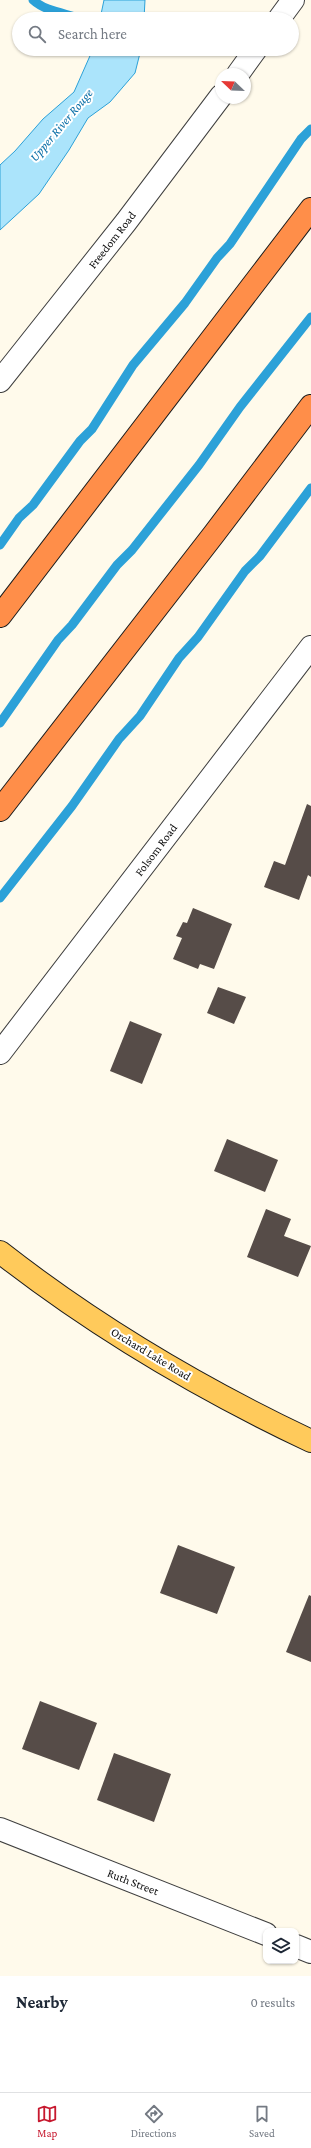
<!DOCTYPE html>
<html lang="en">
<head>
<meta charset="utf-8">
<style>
  :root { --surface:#fff; --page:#f6f6f7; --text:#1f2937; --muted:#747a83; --line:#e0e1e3; --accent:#c7192f }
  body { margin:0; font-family:"Crimson Pro",serif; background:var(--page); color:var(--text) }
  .controls { position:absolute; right:12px; bottom:12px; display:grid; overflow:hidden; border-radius:8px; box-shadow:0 1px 3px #0004 }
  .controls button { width:36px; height:36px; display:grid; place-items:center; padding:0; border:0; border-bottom:1px solid var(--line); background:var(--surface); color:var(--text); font:20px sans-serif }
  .compass { position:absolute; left:215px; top:68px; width:36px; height:36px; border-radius:50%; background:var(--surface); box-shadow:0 1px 3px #0004; rotate:293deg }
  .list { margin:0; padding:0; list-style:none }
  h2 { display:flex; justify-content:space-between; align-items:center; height:52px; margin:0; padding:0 16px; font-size:17px }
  h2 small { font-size:13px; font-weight:400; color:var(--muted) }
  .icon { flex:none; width:22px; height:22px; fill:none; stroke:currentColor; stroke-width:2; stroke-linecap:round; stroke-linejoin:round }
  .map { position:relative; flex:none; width:311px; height:1976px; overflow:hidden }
  .search { position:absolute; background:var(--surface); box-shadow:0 1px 3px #0004; left:12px; right:12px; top:12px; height:44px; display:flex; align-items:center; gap:10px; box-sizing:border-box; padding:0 14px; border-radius:22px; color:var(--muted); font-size:15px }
  .sheet { height:116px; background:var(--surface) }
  nav { display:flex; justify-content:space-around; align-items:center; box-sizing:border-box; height:56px; border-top:1px solid var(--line); background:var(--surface); font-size:11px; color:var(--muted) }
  nav a { display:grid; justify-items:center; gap:2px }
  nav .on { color:var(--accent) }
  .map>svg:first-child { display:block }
  .water { fill:#abe4fb; stroke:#2ca1d8 }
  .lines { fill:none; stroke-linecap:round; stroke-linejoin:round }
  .stream { stroke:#2ca1d8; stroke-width:9 }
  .building { fill:#564c48 }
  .minor-casing { stroke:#3f3f3f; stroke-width:24 }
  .major-casing { stroke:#1d1d1d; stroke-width:24 }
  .highway-casing { stroke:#1d1d1d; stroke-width:24 }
  .minor { stroke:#fff; stroke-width:22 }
  .major { stroke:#ffca5b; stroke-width:22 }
  .highway { stroke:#ff8e49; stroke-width:22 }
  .labels { text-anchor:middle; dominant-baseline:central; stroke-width:4; stroke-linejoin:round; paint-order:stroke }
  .street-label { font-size:12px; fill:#0c0c0c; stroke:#fff }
  .water-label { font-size:13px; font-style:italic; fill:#0c70a8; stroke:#fff }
</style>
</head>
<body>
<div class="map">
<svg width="311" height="1976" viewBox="0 0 311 1976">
  <rect width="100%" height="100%" fill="#fffaeb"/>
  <g class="water">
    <polygon points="104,0 145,0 144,19 100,19"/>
    <polygon points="93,49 141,49 135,73 110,102 88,118 69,150 39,194 0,230 0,165 15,151 43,119 74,92"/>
  </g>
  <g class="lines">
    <g class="stream">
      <path d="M33 0C46 12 66 13 82 19"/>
      <polyline points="0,545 19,518 33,505 80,441 92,429 133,365 185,303 217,258 230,244 301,139 311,129"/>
      <polyline points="0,723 58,640 72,625 117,565 132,550 199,465 240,407 311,317"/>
      <polyline points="0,898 72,806 119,739 140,716 179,658 198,637 245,571 260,556 311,488"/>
    </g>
  </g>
  <g class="building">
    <polygon points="307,804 311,806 311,877 308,875 299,900 264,887 274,861 285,865"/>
    <polygon points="193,908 232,924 214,969 200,964 198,969 173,959 182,938 176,936 183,922 187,923"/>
    <polygon points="218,987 246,997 234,1024 207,1013"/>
    <polygon points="130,1021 162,1034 142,1084 110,1071"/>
    <polygon points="227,1139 278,1160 265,1192 214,1171"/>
    <polygon points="266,1209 291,1219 284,1236 311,1246 298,1277 247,1257"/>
    <polygon points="178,1545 235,1567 217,1614 160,1593"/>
    <polygon points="309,1595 311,1596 311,1662 286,1652"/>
    <polygon points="40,1701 97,1723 79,1770 22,1749"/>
    <polygon points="114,1753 171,1774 154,1822 97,1800"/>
  </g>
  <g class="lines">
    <g class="minor-casing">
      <g id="minor">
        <polyline points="279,19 293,0"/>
        <polyline points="238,74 256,49"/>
        <polyline points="0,381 126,222 221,96"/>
        <polyline points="0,1053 311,647"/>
        <polyline points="0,1829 266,1934"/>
        <polyline points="296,1946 311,1952"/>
      </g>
    </g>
    <g class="major-casing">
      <path id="major" d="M0 1252C96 1327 201 1389 311 1441"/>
    </g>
    <g class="highway-casing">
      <g id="highway">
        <polyline points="0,616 311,209"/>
        <polyline points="0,810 214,534 311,406"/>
      </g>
    </g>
    <use href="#minor" class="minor"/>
    <use href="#major" class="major"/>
    <use href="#highway" class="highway"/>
  </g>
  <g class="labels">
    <g class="street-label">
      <text transform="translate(112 240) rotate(-52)">Freedom Road</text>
      <text transform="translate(156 850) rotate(-53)">Folsom Road</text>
      <text transform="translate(151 1354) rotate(31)">Orchard Lake Road</text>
      <text transform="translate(133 1882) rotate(21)">Ruth Street</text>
    </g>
    <g class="water-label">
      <text transform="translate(61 125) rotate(-50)">Upper River Rouge</text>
    </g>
  </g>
</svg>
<div class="controls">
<button><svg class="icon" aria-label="layers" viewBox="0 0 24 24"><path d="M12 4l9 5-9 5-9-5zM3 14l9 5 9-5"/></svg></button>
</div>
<svg class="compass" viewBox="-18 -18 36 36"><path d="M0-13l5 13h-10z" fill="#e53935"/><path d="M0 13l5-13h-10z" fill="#747a83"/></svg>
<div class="search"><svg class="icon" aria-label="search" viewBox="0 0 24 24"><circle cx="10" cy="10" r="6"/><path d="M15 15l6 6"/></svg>Search here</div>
</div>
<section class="sheet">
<h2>Nearby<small>0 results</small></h2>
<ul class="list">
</ul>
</section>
<nav>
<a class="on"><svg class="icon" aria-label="map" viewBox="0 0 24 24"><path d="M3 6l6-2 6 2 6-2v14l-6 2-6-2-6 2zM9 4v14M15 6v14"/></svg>Map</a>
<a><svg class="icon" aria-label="directions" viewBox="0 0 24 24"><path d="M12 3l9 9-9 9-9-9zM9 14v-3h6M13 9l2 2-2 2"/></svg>Directions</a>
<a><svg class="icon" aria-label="saved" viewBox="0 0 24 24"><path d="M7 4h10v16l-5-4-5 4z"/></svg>Saved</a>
</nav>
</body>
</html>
